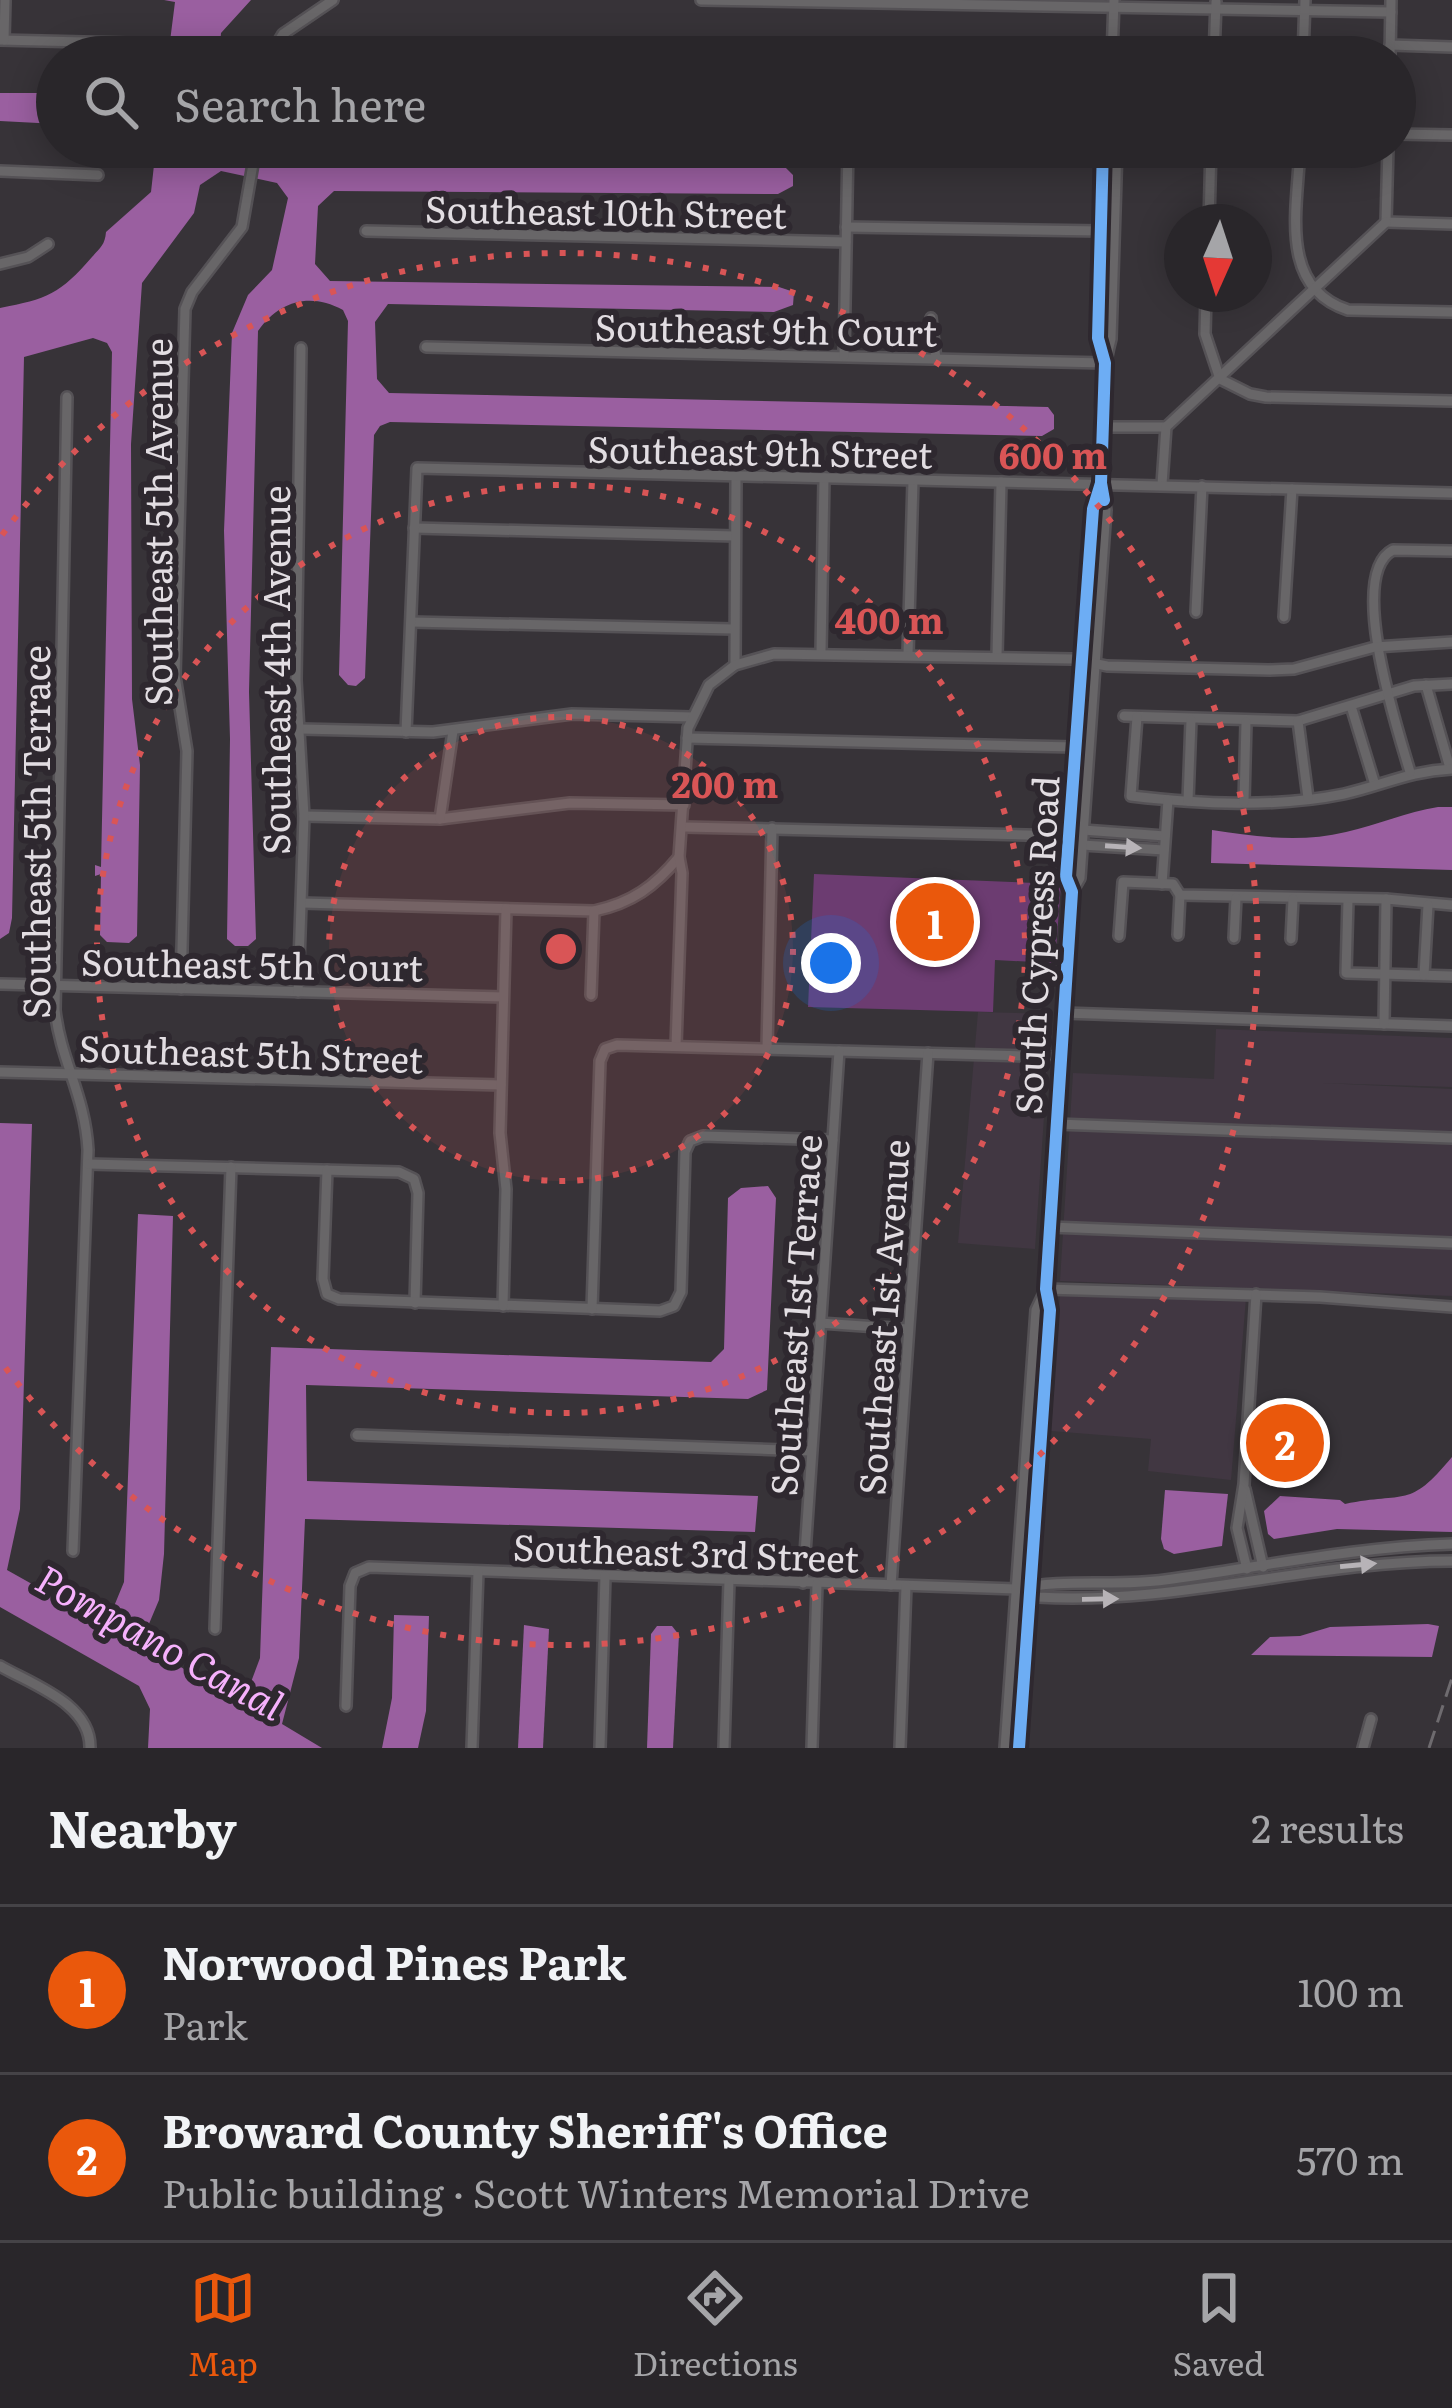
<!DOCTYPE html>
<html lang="en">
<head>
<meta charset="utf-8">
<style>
  :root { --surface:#29262a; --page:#312e32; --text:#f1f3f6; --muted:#a5a5a8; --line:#454347; --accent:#ea580c }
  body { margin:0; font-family:Literata,serif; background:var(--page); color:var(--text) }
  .compass { position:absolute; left:1164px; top:204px; width:108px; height:108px; border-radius:50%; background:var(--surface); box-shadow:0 6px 30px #0003; rotate:183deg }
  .you { position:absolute; left:831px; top:963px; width:42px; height:42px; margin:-30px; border:9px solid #fff; border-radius:50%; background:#1a73e8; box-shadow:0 0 0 18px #1a73e833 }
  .badge { display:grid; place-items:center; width:78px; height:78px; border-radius:50%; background:var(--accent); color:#fff; font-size:39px; font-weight:700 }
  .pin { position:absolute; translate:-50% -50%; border:6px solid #fff; box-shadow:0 3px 12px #0006 }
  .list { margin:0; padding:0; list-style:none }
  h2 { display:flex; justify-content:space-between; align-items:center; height:156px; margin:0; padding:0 48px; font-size:51px }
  h2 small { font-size:39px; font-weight:400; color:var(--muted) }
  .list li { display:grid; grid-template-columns:78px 1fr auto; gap:36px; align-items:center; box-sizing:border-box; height:168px; padding:0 48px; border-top:3px solid var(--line) }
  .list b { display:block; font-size:45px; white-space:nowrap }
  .list p { margin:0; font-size:39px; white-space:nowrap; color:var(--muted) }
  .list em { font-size:39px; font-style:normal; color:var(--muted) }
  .icon { flex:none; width:66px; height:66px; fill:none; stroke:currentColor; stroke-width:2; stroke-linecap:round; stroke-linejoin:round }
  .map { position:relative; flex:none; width:1452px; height:1748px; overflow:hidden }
  .search { position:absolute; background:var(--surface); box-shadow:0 6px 30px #0003; left:36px; right:36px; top:36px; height:132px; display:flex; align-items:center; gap:30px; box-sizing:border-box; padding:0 42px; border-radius:66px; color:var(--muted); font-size:45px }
  .sheet { height:492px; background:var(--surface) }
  nav { display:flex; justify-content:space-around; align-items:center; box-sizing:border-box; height:168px; border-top:3px solid var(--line); background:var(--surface); font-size:33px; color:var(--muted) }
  nav a { display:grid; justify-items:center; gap:6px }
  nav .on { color:var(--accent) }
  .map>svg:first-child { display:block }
  .built { fill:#413742 }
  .green { fill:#6c3c71 }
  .water { fill:#9a5fa0 }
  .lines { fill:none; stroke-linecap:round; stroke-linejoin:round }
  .minor-casing { stroke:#555256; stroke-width:14 }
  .minor { stroke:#686668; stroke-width:9 }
  .rail { stroke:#6e6b6f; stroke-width:3; stroke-dasharray:18 9; stroke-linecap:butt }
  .cycleway-casing { stroke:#2e282f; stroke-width:20 }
  .cycleway { stroke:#6dadf4; stroke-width:12 }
  .oneway { fill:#b7b3b7 }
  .ring { fill:none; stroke:#d95556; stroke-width:6; stroke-dasharray:6 12 }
  .labels { text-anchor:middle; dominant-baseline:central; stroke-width:12; stroke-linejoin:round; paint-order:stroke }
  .street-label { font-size:36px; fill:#e2dde2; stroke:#2e282f }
  .water-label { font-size:39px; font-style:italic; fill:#f6b1fc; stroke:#2e282f }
  .centre { fill:#d95556; stroke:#2e282f; stroke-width:6 }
  .ring-label { font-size:36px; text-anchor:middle; font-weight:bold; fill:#d95556; stroke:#2e282f; stroke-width:12; stroke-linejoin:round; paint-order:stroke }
</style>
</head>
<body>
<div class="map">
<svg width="1452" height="1748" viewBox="0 0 1452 1748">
  <rect width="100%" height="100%" fill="#373338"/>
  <g class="built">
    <polygon points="978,1012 1051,1014 1035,1249 958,1243"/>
    <polygon points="1216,1029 1452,1038 1452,1087 1321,1083 1452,1089 1452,1296 1060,1281 1073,1073 1214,1079"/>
    <polygon points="1060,1295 1246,1298 1231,1480 1148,1471 1151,1439 1051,1431"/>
  </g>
  <polygon class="green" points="814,874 1061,884 1055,963 995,960 993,1012 808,1007"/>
  <g class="water">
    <polygon points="164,0 251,0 221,33 219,57 168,57 175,2"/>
    <polygon points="368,38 1048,53 1051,57 329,57 345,44"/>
    <polygon points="0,93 57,93 57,124 0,121"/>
    <path d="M156 147H233L275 158 299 147H331L342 156 780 162 793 175V186L778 194 334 191 318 206 315 264 330 281 779 287 794 292 793 305 774 312 388 304 375 322 377 379 389 393 1048 407 1054 415V429L1042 436 390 422 380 426 374 435 365 678 356 686 348 685 339 675 348 321 343 310C310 292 279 301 258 331L249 692 256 939 248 946H235L227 939 230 739 224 531 232 333 248 295 272 270 288 198 277 183 221 171 200 185 194 213 142 283 131 444 132 699 140 765 137 936 129 943 107 942 100 935 101 874 95 876V865L101 867 112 352 107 343 93 338 24 357 12 918 9 933 0 939V308C47 299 60 294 92 257 100 248 105 245 106 232L151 192Z"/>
    <path d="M1438 807H1452V870L1211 863 1212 830C1257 837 1301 843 1346 832 1378 825 1406 812 1438 807Z"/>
    <polygon points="0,1123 32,1124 20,1509 7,1570 96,1620 110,1616 124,1582 138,1214 173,1216 164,1554 159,1600 143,1638 146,1647 236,1699 245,1698 260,1658 271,1347 711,1362 724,1349 728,1198 741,1188 768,1186 776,1198 767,1390 748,1399 306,1385 307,1481 758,1496 755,1532 305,1519 299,1658 282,1724 322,1748 148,1748 150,1709 139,1686 0,1607"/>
    <path d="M1452 1457V1532L1337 1529 1274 1539 1268 1534 1264 1511 1280 1496 1340 1500 1345 1504C1407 1491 1408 1510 1452 1457Z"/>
    <polygon points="1165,1490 1228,1494 1222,1546 1174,1554 1164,1549 1161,1539"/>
    <polygon points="394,1615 429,1616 426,1711 418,1748 382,1748 392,1698"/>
    <polygon points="1428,1624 1439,1626 1432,1657 1251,1655 1270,1637 1300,1636 1330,1627"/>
    <polygon points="524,1625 549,1629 543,1748 518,1748"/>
    <polygon points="657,1626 672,1626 679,1635 673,1748 647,1748 651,1634"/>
  </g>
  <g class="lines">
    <g class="minor-casing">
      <g id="minor">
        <polyline points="701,0 1391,12"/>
        <polyline points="0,40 127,43"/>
        <polyline points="4,40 5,0"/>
        <polyline points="1390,45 1452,47"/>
        <polyline points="269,57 283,34 333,0"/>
        <polyline points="1112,57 1114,0"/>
        <polyline points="1214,57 1216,2"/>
        <polyline points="1303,57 1305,0"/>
        <polyline points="1390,57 1391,0"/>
        <polyline points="1395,134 1452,135"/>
        <polyline points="1103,147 1098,338 1103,358"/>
        <path d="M1300 147C1298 206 1277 287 1348 310L1452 312"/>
        <polyline points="0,171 98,175"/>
        <polyline points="1209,222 1211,147"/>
        <polyline points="1386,222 1388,147"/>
        <polyline points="1386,222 1452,224"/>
        <polyline points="846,227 1101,231"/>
        <polyline points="366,231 846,242"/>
        <polyline points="0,264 28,257 48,244"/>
        <polyline points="1206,294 1205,334 1220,379 1250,394 1266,397 1452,401"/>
        <polyline points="931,318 936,359"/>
        <polyline points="426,347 1105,363"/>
        <polyline points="844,356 848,147"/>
        <path d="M67 397 55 1010C61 1062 85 1095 88 1150L73 1551"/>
        <polyline points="1103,427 1166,427"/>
        <polyline points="1162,484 1166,427 1386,222"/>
        <polyline points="414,528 735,536"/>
        <polyline points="1196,612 1202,486"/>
        <polyline points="1284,617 1292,489"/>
        <polyline points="411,622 733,629"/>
        <polyline points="821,653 824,478"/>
        <polyline points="908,654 913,480"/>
        <polyline points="997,656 1001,482"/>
        <polyline points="735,665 736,476"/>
        <polyline points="1426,685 1450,768"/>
        <polyline points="1351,706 1375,785"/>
        <polyline points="1124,716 1298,721 1414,686 1452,684"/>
        <path d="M1137 717 1131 796C1200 804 1275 808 1344 794 1384 785 1409 771 1452 769"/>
        <polyline points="1298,721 1308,798"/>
        <polyline points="301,729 433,732 572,714 692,717"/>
        <polyline points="406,732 417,468 1452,493"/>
        <polyline points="687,738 1075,747"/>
        <path d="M1410 772C1398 731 1346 574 1393 550L1452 551"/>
        <polyline points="1188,801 1191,720"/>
        <polyline points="1244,802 1246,722"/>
        <polyline points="304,816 440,819 570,803 684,805"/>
        <polyline points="440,819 453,731"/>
        <polyline points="684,827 1069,836"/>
        <polyline points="1083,830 1165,836"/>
        <polyline points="1082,845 1164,850"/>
        <polyline points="1162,884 1168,800"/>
        <path d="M1072 892 1080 878 1106 510C1097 461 1098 387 1111 339L1117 147"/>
        <polyline points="1348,900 1346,973 1452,976"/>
        <path d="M302 903 594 911C632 903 655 886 679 857"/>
        <polyline points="1178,935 1180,895"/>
        <polyline points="1119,936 1123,882 1173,884 1180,895 1386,899 1452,905"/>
        <polyline points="1234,938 1236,898"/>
        <polyline points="1291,939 1293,899"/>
        <polyline points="1424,975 1428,905"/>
        <polyline points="0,984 503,997"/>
        <polyline points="181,989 187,751 175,676 185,309 192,292 242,227 256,147"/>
        <polyline points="298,992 304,816 296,680 301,348"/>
        <polyline points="591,995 594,911"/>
        <polyline points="1064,1013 1452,1026"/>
        <polyline points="1384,1024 1386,899"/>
        <polyline points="676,1046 682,873 679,857 688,728 709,685 735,665 774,654 1072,659 1107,666 1269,670 1294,669 1375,647 1452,642"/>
        <polyline points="767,1048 772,828"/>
        <polyline points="0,1072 501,1085"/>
        <polyline points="1056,1124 1452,1138"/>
        <polyline points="88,1164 399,1172 414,1179 418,1193 415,1303"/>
        <polyline points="327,1170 323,1279 327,1294 339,1299 660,1311 674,1306 681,1292 685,1152 690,1141 703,1136 833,1140"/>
        <polyline points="1050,1227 1452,1243"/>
        <polyline points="1046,1289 1320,1297 1452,1307"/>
        <polyline points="503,1306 506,1189 500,1133 506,909"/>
        <polyline points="592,1309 600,1061 605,1049 617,1045 1061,1057"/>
        <polyline points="820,1323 907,1329"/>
        <polyline points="357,1435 811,1451"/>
        <polyline points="1245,1489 1263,1567"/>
        <polyline points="1247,1569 1237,1528 1244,1484 1256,1294"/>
        <polyline points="803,1583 839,1051"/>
        <polyline points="891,1585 928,1053"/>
        <path d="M1027 1593 1038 1597C1179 1605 1311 1561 1452 1561"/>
        <polyline points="215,1629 231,1167"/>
        <path d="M0 1666C33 1685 91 1704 90 1748"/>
        <path d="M346 1706 350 1586 355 1573 369 1567 1016 1589C1064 1578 1116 1587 1165 1580 1261 1567 1354 1547 1452 1544"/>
        <polyline points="472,1748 478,1571"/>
        <polyline points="600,1748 605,1576"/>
        <polyline points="724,1748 729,1580"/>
        <polyline points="812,1748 817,1584"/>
        <polyline points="900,1748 906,1586"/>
        <polyline points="1005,1748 1036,1310 1046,1289"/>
        <polyline points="1019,1748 1050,1310 1046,1289 1072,892 1066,877 1093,509 1101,483"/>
        <polyline points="1363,1748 1371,1719"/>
      </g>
    </g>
    <use href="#minor" class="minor"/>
    <polyline class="rail" points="1429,1748 1452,1678"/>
    <g class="cycleway-casing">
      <g id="cycleway">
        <polyline points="1103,147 1098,338 1105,363 1101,483 1104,500"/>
        <polyline points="1019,1748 1050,1310 1046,1289 1072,892 1066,877 1093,509 1101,483"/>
      </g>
    </g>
    <use href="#cycleway" class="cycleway"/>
  </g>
  <defs><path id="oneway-solid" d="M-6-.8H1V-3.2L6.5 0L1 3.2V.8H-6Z" transform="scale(3)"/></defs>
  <g class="oneway">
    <use href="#oneway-solid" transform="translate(1123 847) rotate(4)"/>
    <use href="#oneway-solid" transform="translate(1358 1565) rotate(-5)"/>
    <use href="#oneway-solid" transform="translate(1100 1599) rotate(-1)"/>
  </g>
  <circle cx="561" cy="949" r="232" fill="#d95556" fill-opacity=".12"/>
  <g class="ring">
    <circle cx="561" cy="949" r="232"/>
    <circle cx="561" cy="949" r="464"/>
    <path d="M2 535A696 696 0 1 1 2 1363"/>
  </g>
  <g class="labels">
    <g class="street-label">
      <text transform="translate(606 210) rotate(1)">Southeast 10th Street</text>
      <text transform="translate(766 328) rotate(1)">Southeast 9th Court</text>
      <text transform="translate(760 450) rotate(1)">Southeast 9th Street</text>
      <text transform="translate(156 522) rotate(-90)">Southeast 5th Avenue</text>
      <text transform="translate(274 670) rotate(-90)">Southeast 4th Avenue</text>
      <text transform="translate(34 832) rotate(-90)">Southeast 5th Terrace</text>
      <text transform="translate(1035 945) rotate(-87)">South Cypress Road</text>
      <text transform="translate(252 963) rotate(1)">Southeast 5th Court</text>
      <text transform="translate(251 1052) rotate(2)">Southeast 5th Street</text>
      <text transform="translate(794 1315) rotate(-86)">Southeast 1st Terrace</text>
      <text transform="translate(882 1317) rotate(-86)">Southeast 1st Avenue</text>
      <text transform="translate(686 1551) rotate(2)">Southeast 3rd Street</text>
    </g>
    <g class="water-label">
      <text transform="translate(161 1640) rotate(29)">Pompano Canal</text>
    </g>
  </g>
  <circle cx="561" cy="949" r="18" class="centre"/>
  <g class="ring-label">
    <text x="1053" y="469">600 m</text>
    <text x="889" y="634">400 m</text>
    <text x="725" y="798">200 m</text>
  </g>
</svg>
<svg class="compass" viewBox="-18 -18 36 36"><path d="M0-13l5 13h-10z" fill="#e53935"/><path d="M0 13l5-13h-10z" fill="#a5a5a8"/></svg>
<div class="you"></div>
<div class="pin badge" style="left:935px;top:922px">1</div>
<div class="pin badge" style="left:1285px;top:1443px">2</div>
<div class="search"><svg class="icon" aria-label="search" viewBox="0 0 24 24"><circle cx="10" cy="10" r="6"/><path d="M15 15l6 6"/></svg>Search here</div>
</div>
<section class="sheet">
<h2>Nearby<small>2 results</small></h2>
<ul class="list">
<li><span class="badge">1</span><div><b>Norwood Pines Park</b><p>Park</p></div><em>100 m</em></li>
<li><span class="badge">2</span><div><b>Broward County Sheriff's Office</b><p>Public building · Scott Winters Memorial Drive</p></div><em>570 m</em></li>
</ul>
</section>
<nav>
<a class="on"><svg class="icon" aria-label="map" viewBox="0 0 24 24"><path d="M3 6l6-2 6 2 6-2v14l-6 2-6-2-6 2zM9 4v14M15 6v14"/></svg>Map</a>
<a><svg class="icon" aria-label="directions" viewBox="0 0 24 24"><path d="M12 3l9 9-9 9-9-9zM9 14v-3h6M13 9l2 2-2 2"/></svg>Directions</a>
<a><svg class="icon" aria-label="saved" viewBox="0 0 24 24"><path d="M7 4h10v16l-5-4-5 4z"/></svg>Saved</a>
</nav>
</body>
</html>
